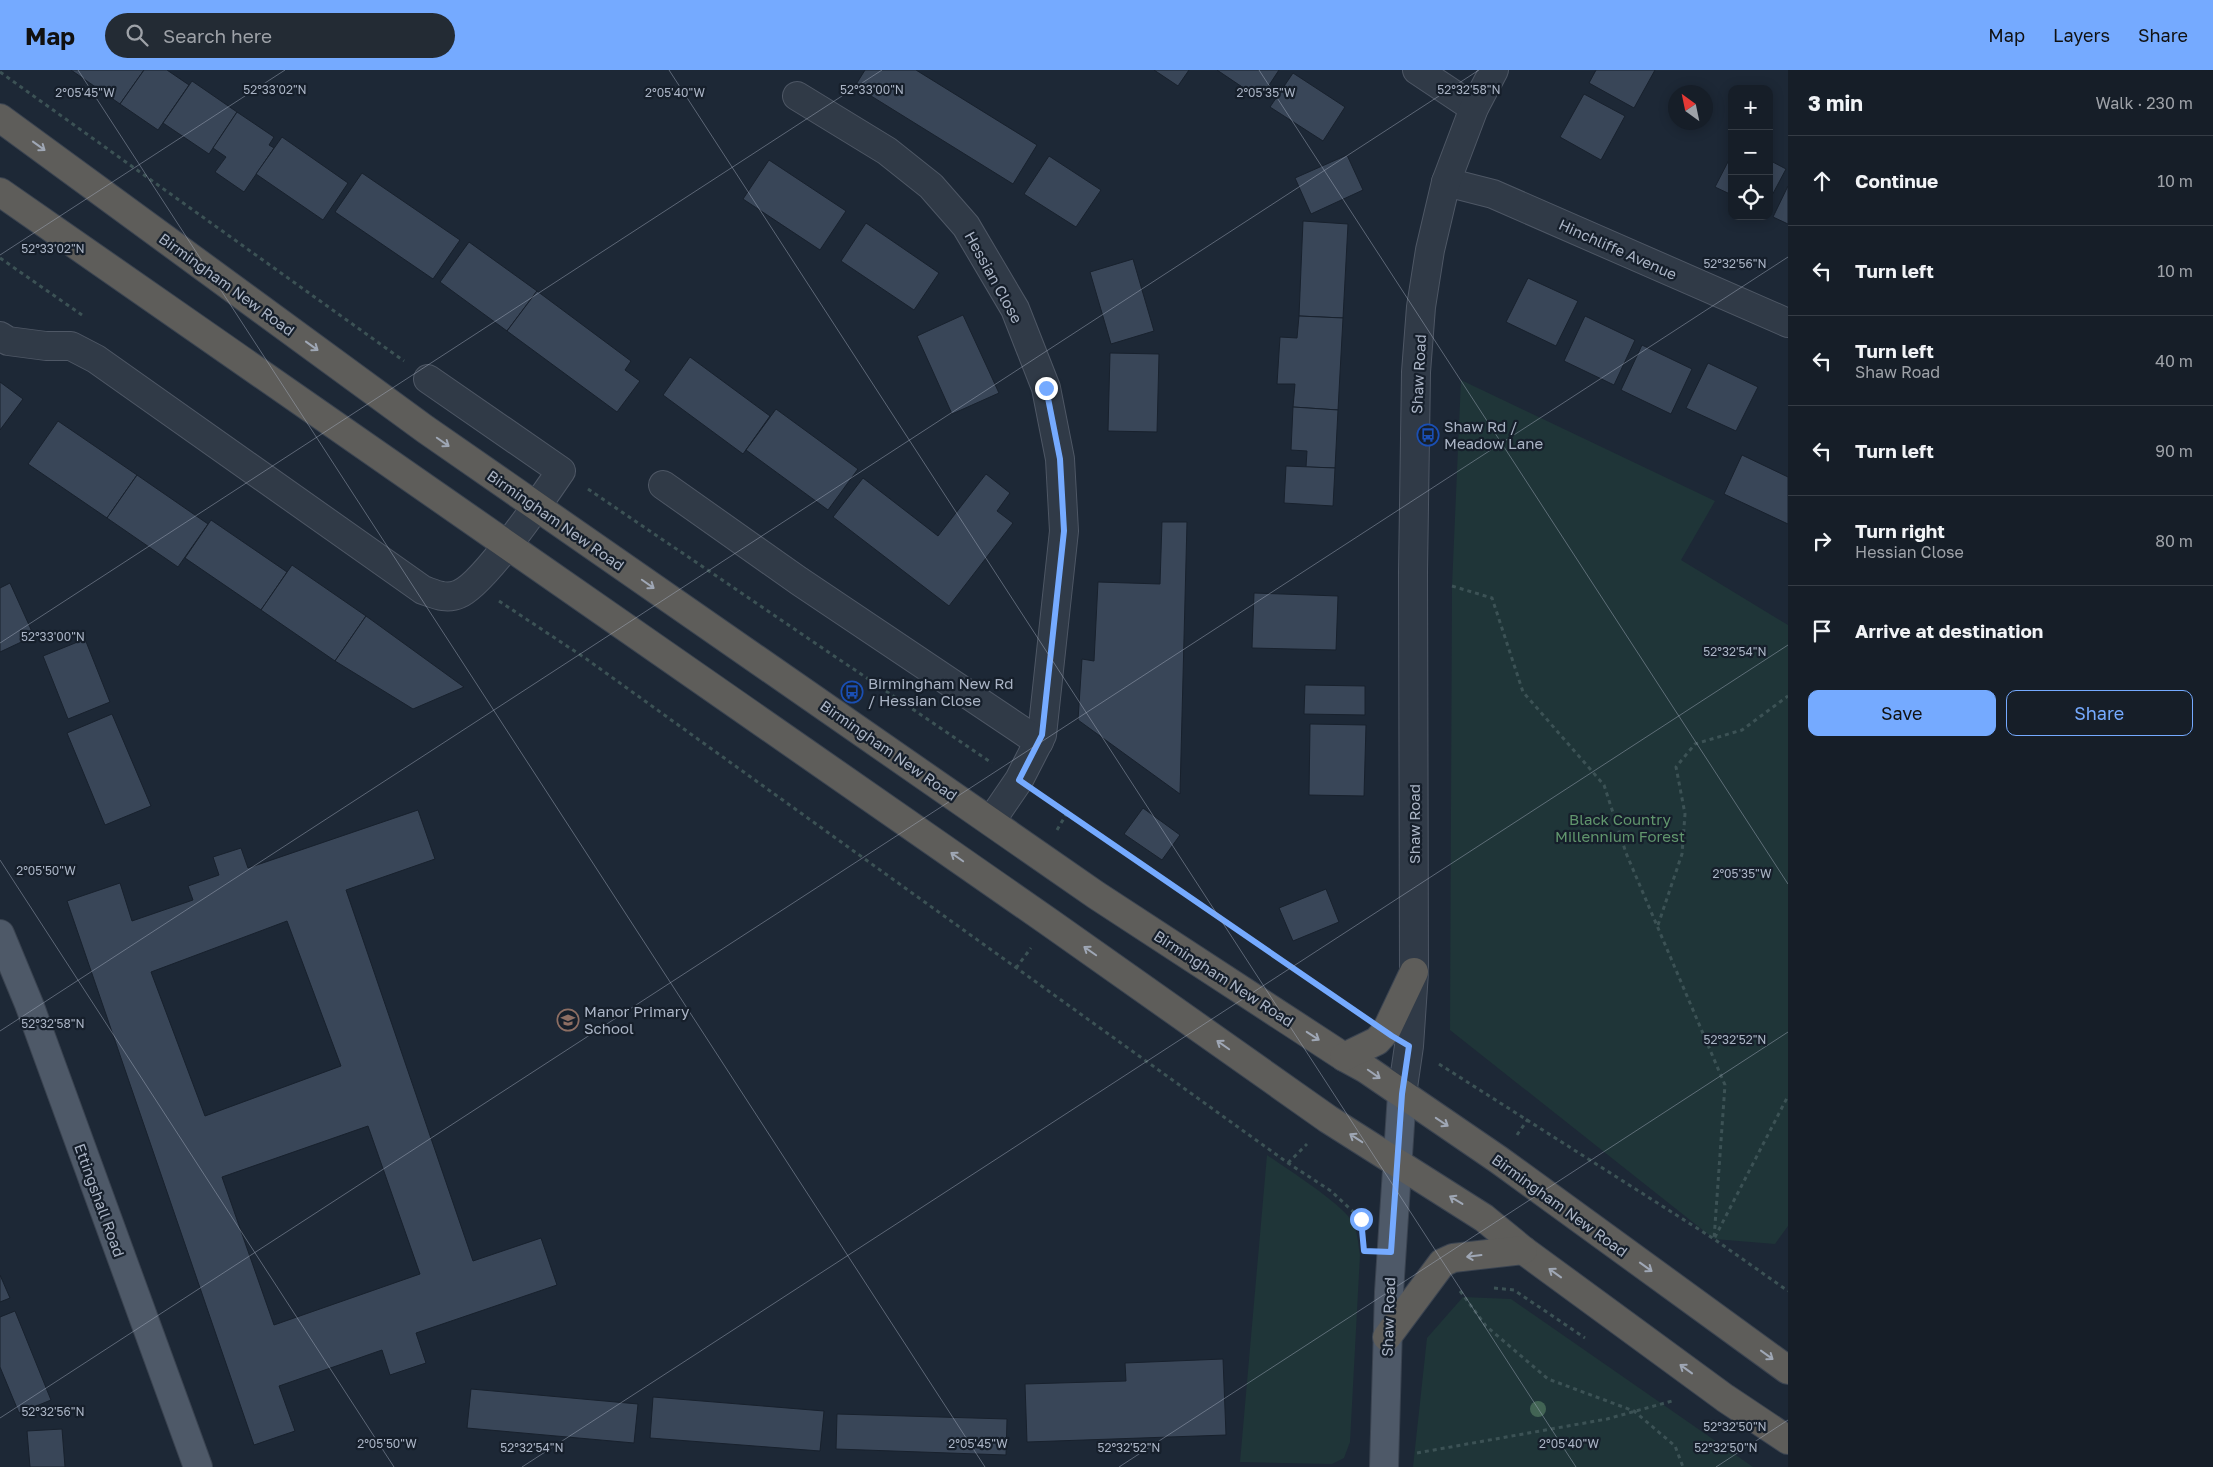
<!DOCTYPE html>
<html lang="en">
<head>
<meta charset="utf-8">
<style>
  :root { --surface:#161e28; --page:#232b34; --text:#f1f3f6; --muted:#9ea2a8; --line:#353c45; --accent:#75aaff }
  body { margin:0; font-family:"Golos Text",sans-serif; background:var(--page); color:var(--text) }
  .controls { position:absolute; right:15px; top:15px; display:grid; overflow:hidden; border-radius:10px; box-shadow:0 2px 12px #0003 }
  .controls button { width:45px; height:45px; display:grid; place-items:center; padding:0; border:0; border-bottom:1px solid var(--line); background:var(--surface); color:var(--text); font:25px sans-serif }
  .compass { position:absolute; left:1668px; top:15px; width:45px; height:45px; border-radius:50%; background:var(--surface); box-shadow:0 2px 12px #0003; rotate:327deg }
  .stop { position:absolute; width:15px; height:15px; margin:-11px; border:4px solid #75aaff; border-radius:50%; background:#fff }
  .stop.end { background:#75aaff; border-color:#fff; box-shadow:0 1px 5px #0008 }
  .list { margin:0; padding:0; list-style:none }
  h2 { display:flex; justify-content:space-between; align-items:center; height:65px; margin:0; padding:0 20px; font-size:21px }
  h2 small { font-size:16px; font-weight:400; color:var(--muted) }
  .list li { display:grid; grid-template-columns:32px 1fr auto; gap:15px; align-items:center; box-sizing:border-box; height:90px; padding:0 20px; border-top:1px solid var(--line) }
  .list b { display:block; font-size:19px; white-space:nowrap }
  .list p { margin:0; font-size:16px; white-space:nowrap; color:var(--muted) }
  .list em { font-size:16px; font-style:normal; color:var(--muted) }
  .actions { display:flex; gap:10px; padding:15px 20px }
  .actions a { flex:1; padding:11px 0; border:1px solid var(--accent); border-radius:10px; text-align:center; font-size:18px; color:var(--accent) }
  .actions .main { background:var(--accent); color:#111 }
  .icon { flex:none; width:28px; height:28px; fill:none; stroke:currentColor; stroke-width:2; stroke-linecap:round; stroke-linejoin:round }
  .map { position:relative; flex:none; width:1788px; height:1397px; overflow:hidden }
  header { display:flex; align-items:center; gap:30px; box-sizing:border-box; height:70px; padding:0 25px; background:var(--accent); color:#111 }
  header strong { font-size:24px }
  nav { display:flex; gap:28px; margin-inline-start:auto; font-size:18px }
  .search { width:350px; height:45px; background:var(--page); display:flex; align-items:center; gap:12px; box-sizing:border-box; padding:0 18px; border-radius:28px; color:var(--muted); font-size:19px }
  main { display:flex }
  aside { flex:1; background:var(--surface) }
  .map>svg:first-child { display:block }
  .green { fill:#1f3538 }
  .building { fill:#394658; stroke:#18212d; fill-rule:evenodd }
  .lines { fill:none; stroke-linecap:round; stroke-linejoin:round }
  .minor-casing { stroke:#4e5765; stroke-width:30 }
  .tertiary-casing { stroke:#4e5765; stroke-width:30 }
  .primary-casing { stroke:#3a4350; stroke-width:30 }
  .trunk-casing { stroke:#3b4451; stroke-width:30 }
  .path { stroke:#3c5255; stroke-width:3; stroke-dasharray:4 4; stroke-linecap:butt }
  .minor { stroke:#303a47; stroke-width:28 }
  .tertiary { stroke:#303a47; stroke-width:28 }
  .primary { stroke:#4e5968; stroke-width:28 }
  .trunk { stroke:#5e5d5a; stroke-width:28 }
  .tree { fill:#426454 }
  .oneway { stroke:#9fa7b5 }
  .route { stroke:#75aaff; stroke-width:6 }
  .ticks { fill:none; stroke:#aab4c5; stroke-width:1; stroke-opacity:0.45 }
  .labels { text-anchor:middle; dominant-baseline:central; stroke-width:4.5; stroke-linejoin:round; paint-order:stroke }
  .street-label { font-size:15px; fill:#aab4c5; stroke:#161f2b }
  .poi-label { font-size:15px; fill:#aab4c5; stroke:#161f2b; text-anchor:start }
  .park-label { font-size:15px; fill:#61966d; stroke:#161f2b }
  .ticks-label { font-size:12px; text-anchor:middle; fill:#aab4c5; stroke:#161f2b; stroke-width:4.5; stroke-linejoin:round; paint-order:stroke }
</style>
</head>
<body>
<header>
<strong>Map</strong>
<div class="search"><svg class="icon" aria-label="search" viewBox="0 0 24 24"><circle cx="10" cy="10" r="6"/><path d="M15 15l6 6"/></svg>Search here</div>
<nav><a>Map</a><a>Layers</a><a>Share</a></nav>
</header>
<main>
<div class="map">
<svg width="1788" height="1397" viewBox="0 0 1788 1397">
  <rect width="100%" height="100%" fill="#1d2836"/>
  <g class="green">
    <polygon points="1461,310 1715,431 1681,490 1788,555 1788,1156 1775,1174 1714,1169 1450,960 1452,516"/>
    <path d="M1267 1085C1288 1100 1338 1131 1351 1150 1358 1161 1358 1173 1360 1185L1350 1372 1344 1388 1332 1394 1240 1392Z"/>
    <polygon points="1463,1227 1511,1229 1753,1397 1413,1397 1427,1268"/>
  </g>
  <g class="building">
    <polygon points="71,0 144,0 120,34"/>
    <polygon points="144,0 167,0 189,15 158,60 120,34"/>
    <polygon points="865,0 916,0 1037,75 1013,114 855,16"/>
    <polygon points="1154,0 1189,0 1178,16"/>
    <polygon points="1217,0 1279,0 1260,29"/>
    <polygon points="1596,0 1655,0 1634,38 1589,13"/>
    <polygon points="1293,3 1345,37 1323,71 1270,37"/>
    <polygon points="192,11 237,42 209,84 163,53"/>
    <polygon points="1584,24 1625,46 1601,90 1560,67"/>
    <polygon points="237,42 274,67 269,75 274,78 244,122 215,102 226,87 213,78"/>
    <polygon points="282,67 348,113 323,150 256,104"/>
    <polygon points="1732,84 1732,125 1715,117"/>
    <polygon points="1347,85 1363,120 1311,144 1295,108"/>
    <polygon points="1049,86 1101,120 1076,157 1024,124"/>
    <polygon points="769,90 846,141 820,180 743,129"/>
    <polygon points="1769,90 1786,99 1769,131"/>
    <polygon points="362,103 460,170 433,209 335,142"/>
    <polygon points="1788,116 1788,154 1773,147"/>
    <polygon points="1303,151 1348,154 1343,248 1299,246"/>
    <polygon points="866,153 939,203 914,240 841,191"/>
    <polygon points="469,172 537,221 507,261 440,212"/>
    <polygon points="1133,189 1154,261 1111,274 1090,202"/>
    <polygon points="1528,208 1578,231 1556,276 1506,252"/>
    <polygon points="537,221 631,291 625,300 640,311 617,342 507,261"/>
    <polygon points="963,245 999,323 952,344 917,266"/>
    <polygon points="1299,246 1343,248 1338,340 1293,337 1295,314 1277,314 1280,267 1297,268"/>
    <polygon points="1585,246 1635,270 1614,315 1564,291"/>
    <polygon points="1642,275 1692,299 1671,344 1621,320"/>
    <polygon points="1110,283 1159,284 1157,362 1108,361"/>
    <polygon points="690,287 770,346 743,384 663,325"/>
    <polygon points="1708,293 1758,317 1736,361 1686,338"/>
    <polygon points="0,312 23,329 0,360"/>
    <polygon points="1293,337 1338,340 1335,398 1306,397 1307,381 1291,380"/>
    <polygon points="776,339 858,399 828,440 746,380"/>
    <polygon points="58,351 137,405 107,448 28,394"/>
    <polygon points="1742,385 1788,407 1788,454 1724,424"/>
    <polygon points="1286,396 1335,398 1333,436 1284,433"/>
    <polygon points="986,404 1010,423 997,441 1013,453 949,536 833,447 863,408 938,466"/>
    <polygon points="137,405 208,454 178,497 107,448"/>
    <polygon points="211,450 287,502 261,540 185,488"/>
    <polygon points="1162,452 1187,452 1180,724 1078,650 1082,589 1094,591 1098,512 1160,514"/>
    <polygon points="292,495 366,546 335,591 261,540"/>
    <polygon points="10,513 34,566 0,582 0,518"/>
    <polygon points="1254,523 1338,526 1336,580 1252,578"/>
    <polygon points="366,546 464,617 413,639 335,591"/>
    <polygon points="85,569 110,632 68,649 43,586"/>
    <polygon points="1305,615 1365,616 1365,645 1304,644"/>
    <polygon points="112,644 151,736 105,755 67,663"/>
    <polygon points="1310,654 1366,655 1364,726 1309,725"/>
    <polygon points="1143,738 1180,765 1162,790 1124,764"/>
    <path d="M418 740 435 789 346 820 473 1191 541 1168 557 1215 416 1263 426 1293 390 1305 382 1280 279 1316 295 1361 254 1375 67 831 120 813 132 851 193 830 188 816 219 805 213 787 241 778 248 798ZM287 851 341 996 205 1046 151 902ZM368 1056 420 1204 274 1255 222 1107Z"/>
    <polygon points="1326,819 1339,852 1293,871 1279,838"/>
    <polygon points="0,1205 10,1228 0,1232"/>
    <polygon points="15,1241 51,1330 19,1343 0,1297 0,1247"/>
    <polygon points="1223,1289 1226,1365 1027,1372 1025,1314 1126,1311 1125,1293"/>
    <polygon points="471,1319 638,1334 634,1373 467,1358"/>
    <polygon points="653,1327 824,1341 820,1381 650,1368"/>
    <polygon points="837,1344 1007,1349 1006,1385 836,1379"/>
    <polygon points="62,1359 65,1397 30,1397 27,1361"/>
  </g>
  <g class="lines">
    <g class="minor-casing">
      <g id="minor">
        <polyline points="1417,0 1474,38"/>
        <polyline points="797,26 887,81 931,116 966,156 1015,239 1046,318 1060,389 1064,461 1042,665 1019,710 991,751"/>
        <polyline points="1446,112 1493,124 1788,253"/>
        <path d="M0 266 8 271 46 276H71L96 289 423 520C435 524 446 530 459 524 483 515 544 426 561 401L428 309"/>
        <polyline points="663,415 799,511 1039,672"/>
      </g>
    </g>
    <g class="tertiary-casing">
      <polyline id="tertiary" points="1402,1024 1409,976 1414,902 1413,502 1416,302 1421,237 1430,180 1446,112 1474,38 1494,0"/>
    </g>
    <g class="primary-casing">
      <g id="primary">
        <polyline points="0,864 29,934 198,1397"/>
        <polyline points="1384,1397 1389,1222 1402,1024"/>
      </g>
    </g>
    <g class="trunk-casing">
      <g id="trunk">
        <polyline points="0,48 425,359 1096,825 1344,987 1366,999 1499,1090 1788,1300"/>
        <polyline points="0,122 1049,852 1328,1049 1484,1148 1523,1180 1725,1328 1788,1370"/>
        <polyline points="1344,987 1377,971 1386,961 1414,902"/>
        <polyline points="1387,1267 1442,1193 1453,1188 1523,1180"/>
      </g>
    </g>
    <g class="path">
      <polyline points="0,2 404,291"/>
      <polyline points="0,188 82,245"/>
      <polyline points="588,419 992,693"/>
      <polyline points="1452,516 1492,528 1523,622 1604,715 1626,783 1725,1015 1714,1169 1788,1026"/>
      <polyline points="499,531 585,588 1288,1093 1331,1121 1361,1149"/>
      <polyline points="1045,728 1360,943"/>
      <polyline points="1057,760 1067,743"/>
      <polyline points="1658,855 1682,784 1685,744 1676,697 1695,674 1742,660 1788,626"/>
      <polyline points="1016,898 1031,878"/>
      <polyline points="1439,994 1714,1169 1788,1221"/>
      <polyline points="1517,1065 1528,1049"/>
      <polyline points="1288,1093 1307,1074"/>
      <polyline points="1494,1218 1514,1220 1585,1268"/>
      <polyline points="1460,1221 1486,1256 1548,1309 1634,1341 1675,1376 1683,1397"/>
      <polyline points="1417,1383 1607,1349 1672,1331"/>
    </g>
    <use href="#minor" class="minor"/>
    <use href="#tertiary" class="tertiary"/>
    <use href="#primary" class="primary"/>
    <use href="#trunk" class="trunk"/>
  </g>
  <circle class="tree" cx="1538" cy="1339" r="8"/>
  <defs><path id="oneway-shaft" d="M-6 0H5M1.5-3L5.5 0L1.5 3" fill="none" stroke-width="1.6" stroke-linecap="round" stroke-linejoin="round" transform="scale(1.25)"/></defs>
  <g class="oneway">
    <use href="#oneway-shaft" transform="translate(39 76) rotate(36)"/>
    <use href="#oneway-shaft" transform="translate(312 276) rotate(36)"/>
    <use href="#oneway-shaft" transform="translate(443 372) rotate(35)"/>
    <use href="#oneway-shaft" transform="translate(648 514) rotate(35)"/>
    <use href="#oneway-shaft" transform="translate(957 787) rotate(-145)"/>
    <use href="#oneway-shaft" transform="translate(1090 881) rotate(-145)"/>
    <use href="#oneway-shaft" transform="translate(1313 966) rotate(33)"/>
    <use href="#oneway-shaft" transform="translate(1223 975) rotate(-145)"/>
    <use href="#oneway-shaft" transform="translate(1374 1004) rotate(35)"/>
    <use href="#oneway-shaft" transform="translate(1442 1052) rotate(34)"/>
    <use href="#oneway-shaft" transform="translate(1356 1068) rotate(-147)"/>
    <use href="#oneway-shaft" transform="translate(1456 1130) rotate(-149)"/>
    <use href="#oneway-shaft" transform="translate(1474 1186) rotate(173)"/>
    <use href="#oneway-shaft" transform="translate(1646 1197) rotate(36)"/>
    <use href="#oneway-shaft" transform="translate(1555 1203) rotate(-144)"/>
    <use href="#oneway-shaft" transform="translate(1767 1285) rotate(36)"/>
    <use href="#oneway-shaft" transform="translate(1686 1299) rotate(-144)"/>
  </g>
  <g class="lines">
    <polyline class="route" points="1046,318 1060,389 1064,461 1042,665 1019,710 1392,966 1409,976 1402,1024 1391,1182 1364,1181 1361,1149"/>
  </g>
  <path class="ticks" d="M78 0 985 1397M669 0 1576 1397M1259 0 1788 814M0 185 285 0M0 573 882 0M0 790 394 1397M0 961 1479 0M0 1348 1788 187M522 1397 1788 575M1119 1397 1788 962M1716 1397 1788 1350"/>
  <defs>
    <g id="bus-ring" transform="scale(1.125)"><circle r="9.5" fill="#161f2b" stroke="#1a4fb4" stroke-width="1.5"/><path d="M-5-6H5V4H4V6H2V4H-2V6H-4V4H-5ZM-3.5-4V0h7V-4ZM-3.5 1.2v1.5H-2V1.2ZM2 1.2v1.5H3.5V1.2Z" fill="#1a4fb4"/></g>
    <g id="school-ring" transform="scale(1.125)"><circle r="9.5" fill="#161f2b" stroke="#8d6e63" stroke-width="1.5"/><path d="M0-5L7-2L0 1L-7-2ZM-4 1L0 2.5L4 1V4Q0 6-4 4Z" fill="#8d6e63"/></g>
  </defs>
  <g fill-rule="evenodd">
    <use href="#bus-ring" x="1428" y="365"/>
    <use href="#bus-ring" x="852" y="622"/>
    <use href="#school-ring" x="568" y="950"/>
  </g>
  <g class="labels">
    <g class="street-label">
      <text transform="translate(1618 179) rotate(24)">Hinchliffe Avenue</text>
      <text transform="translate(994 207) rotate(61)">Hessian Close</text>
      <text transform="translate(227 214) rotate(36)">Birmingham New Road</text>
      <text transform="translate(1418 304) rotate(-87)">Shaw Road</text>
      <text transform="translate(556 450) rotate(35)">Birmingham New Road</text>
      <text transform="translate(889 680) rotate(35)">Birmingham New Road</text>
      <text transform="translate(1414 754) rotate(-90)">Shaw Road</text>
      <text transform="translate(1224 908) rotate(33)">Birmingham New Road</text>
      <text transform="translate(100 1130) rotate(70)">Ettingshall Road</text>
      <text transform="translate(1560 1135) rotate(36)">Birmingham New Road</text>
      <text transform="translate(1388 1247) rotate(-88)">Shaw Road</text>
    </g>
    <g class="poi-label">
      <text x="1444" y="356">Shaw Rd /<tspan x="1444" dy="17">Meadow Lane</tspan></text>
      <text x="868" y="613">Birmingham New Rd<tspan x="868" dy="17">/ Hessian Close</tspan></text>
      <text x="584" y="941">Manor Primary<tspan x="584" dy="17">School</tspan></text>
    </g>
    <g class="park-label">
      <text x="1620" y="749">Black Country<tspan x="1620" dy="17">Millennium Forest</tspan></text>
    </g>
  </g>
  <g class="ticks-label">
    <text x="275" y="24">52°33'02"N</text>
    <text x="872" y="24">52°33'00"N</text>
    <text x="1469" y="24">52°32'58"N</text>
    <text x="85" y="27">2°05'45"W</text>
    <text x="675" y="27">2°05'40"W</text>
    <text x="1266" y="27">2°05'35"W</text>
    <text x="53" y="183">52°33'02"N</text>
    <text x="1735" y="198">52°32'56"N</text>
    <text x="53" y="571">52°33'00"N</text>
    <text x="1735" y="586">52°32'54"N</text>
    <text x="46" y="805">2°05'50"W</text>
    <text x="1742" y="808">2°05'35"W</text>
    <text x="53" y="958">52°32'58"N</text>
    <text x="1735" y="974">52°32'52"N</text>
    <text x="53" y="1346">52°32'56"N</text>
    <text x="1735" y="1361">52°32'50"N</text>
    <text x="387" y="1378">2°05'50"W</text>
    <text x="978" y="1378">2°05'45"W</text>
    <text x="1569" y="1378">2°05'40"W</text>
    <text x="532" y="1382">52°32'54"N</text>
    <text x="1129" y="1382">52°32'52"N</text>
    <text x="1726" y="1382">52°32'50"N</text>
  </g>
</svg>
<div class="controls">
<button>+</button>
<button>−</button>
<button><svg class="icon" aria-label="locate" viewBox="0 0 24 24"><circle cx="12" cy="12" r="6"/><path d="M12 2v4M12 18v4M2 12h4M18 12h4"/></svg></button>
</div>
<svg class="compass" viewBox="-18 -18 36 36"><path d="M0-13l5 13h-10z" fill="#e53935"/><path d="M0 13l5-13h-10z" fill="#9ea2a8"/></svg>
<div class="stop" style="left:1361px;top:1149px"></div>
<div class="stop end" style="left:1046px;top:318px"></div>
</div>
<aside>
<h2>3 min<small>Walk · 230 m</small></h2>
<ul class="list">
<li><svg class="icon" aria-label="ahead" viewBox="0 0 24 24"><path d="M12 20V5M6 11l6-6 6 6"/></svg><div><b>Continue</b></div><em>10 m</em></li>
<li><svg class="icon" aria-label="left" viewBox="0 0 24 24"><path d="M17 20v-9H6M10 6l-5 5 5 5"/></svg><div><b>Turn left</b></div><em>10 m</em></li>
<li><svg class="icon" aria-label="left" viewBox="0 0 24 24"><path d="M17 20v-9H6M10 6l-5 5 5 5"/></svg><div><b>Turn left</b><p>Shaw Road</p></div><em>40 m</em></li>
<li><svg class="icon" aria-label="left" viewBox="0 0 24 24"><path d="M17 20v-9H6M10 6l-5 5 5 5"/></svg><div><b>Turn left</b></div><em>90 m</em></li>
<li><svg class="icon" aria-label="right" viewBox="0 0 24 24"><path d="M7 20v-9h11M14 6l5 5-5 5"/></svg><div><b>Turn right</b><p>Hessian Close</p></div><em>80 m</em></li>
<li><svg class="icon" aria-label="arrive" viewBox="0 0 24 24"><path d="M6 21V4h12l-3 4 3 4H6"/></svg><div><b>Arrive at destination</b></div></li>
</ul>
<div class="actions"><a class="main">Save</a><a>Share</a></div>
</aside>
</main>
</body>
</html>
